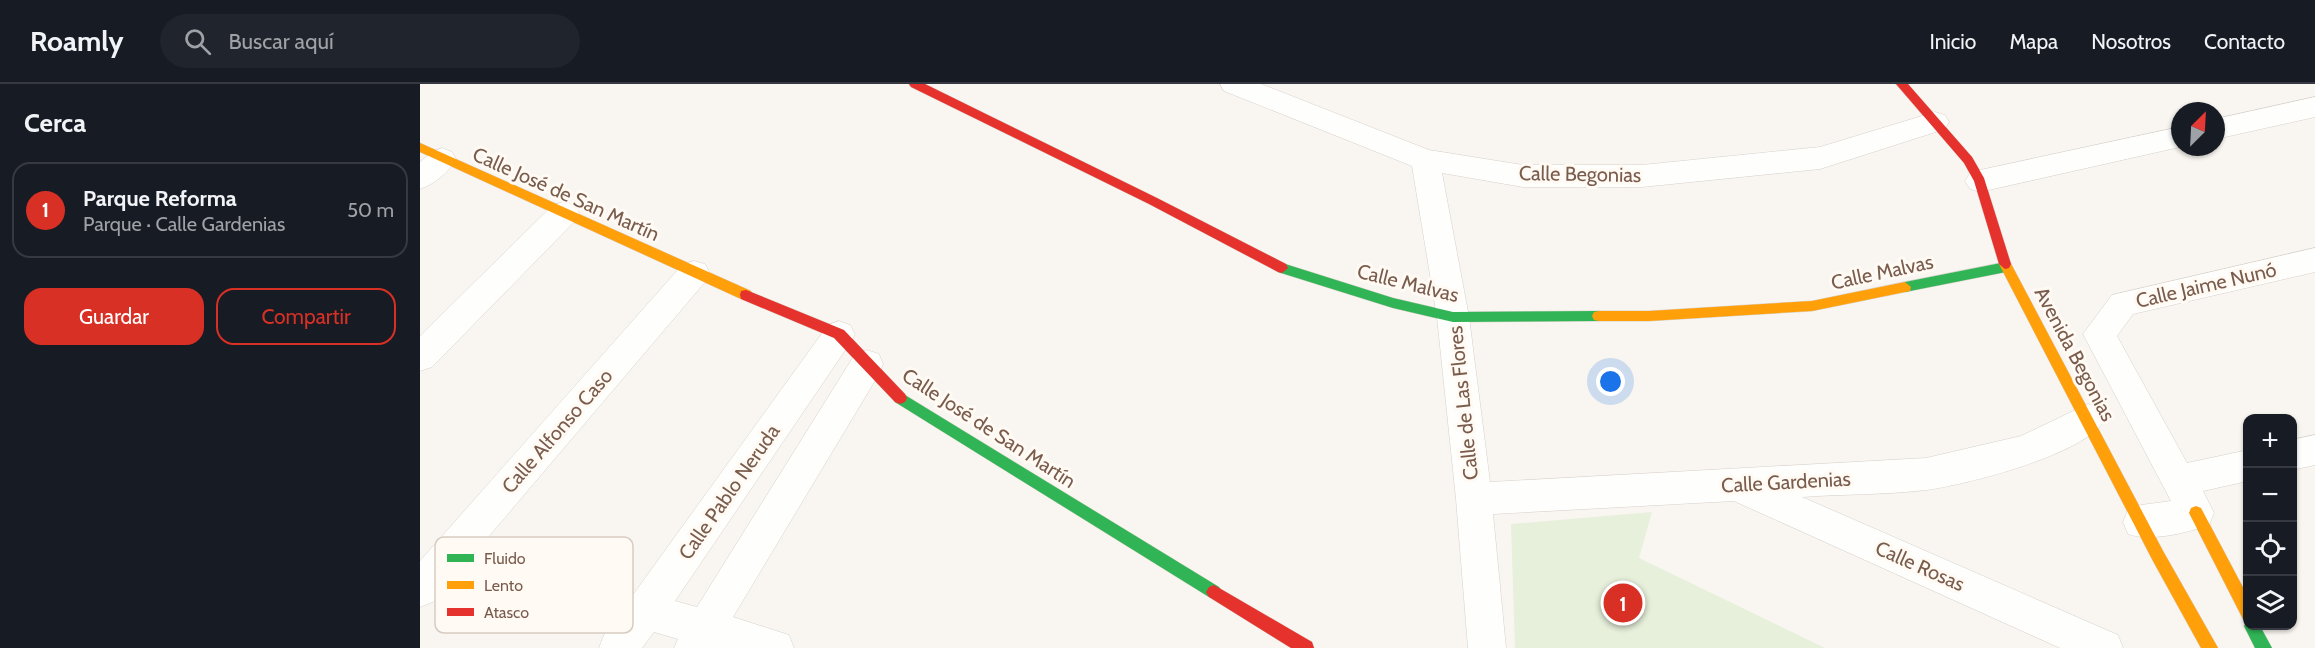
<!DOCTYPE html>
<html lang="es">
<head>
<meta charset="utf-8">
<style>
  :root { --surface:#171b24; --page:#20242c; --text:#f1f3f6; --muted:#9ea1a6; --line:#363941; --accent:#d93025 }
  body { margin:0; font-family:Cabin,sans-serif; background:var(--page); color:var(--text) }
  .controls { position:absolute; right:18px; bottom:18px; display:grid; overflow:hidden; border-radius:12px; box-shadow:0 2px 4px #0004 }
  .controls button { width:54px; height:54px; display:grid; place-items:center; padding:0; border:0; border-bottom:2px solid var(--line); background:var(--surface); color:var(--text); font:30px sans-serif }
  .compass { position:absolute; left:1751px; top:18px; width:54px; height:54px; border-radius:50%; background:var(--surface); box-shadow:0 2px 4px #0004; rotate:24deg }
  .you { position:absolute; left:1191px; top:298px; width:21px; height:21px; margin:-15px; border:4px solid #fff; border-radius:50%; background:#1a73e8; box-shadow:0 0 0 9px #1a73e833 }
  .badge { display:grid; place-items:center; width:39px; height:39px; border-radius:50%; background:var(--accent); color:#fff; font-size:20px; font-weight:700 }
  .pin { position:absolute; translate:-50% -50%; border:3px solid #fff; box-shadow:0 2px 6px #0006 }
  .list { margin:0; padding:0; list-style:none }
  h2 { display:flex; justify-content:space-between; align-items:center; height:78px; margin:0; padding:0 24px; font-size:26px }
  h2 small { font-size:20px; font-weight:400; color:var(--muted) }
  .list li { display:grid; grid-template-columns:39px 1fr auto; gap:18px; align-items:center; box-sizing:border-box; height:96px; margin:0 12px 12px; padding:0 12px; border:2px solid var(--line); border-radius:18px }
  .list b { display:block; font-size:22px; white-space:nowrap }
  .list p { margin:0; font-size:20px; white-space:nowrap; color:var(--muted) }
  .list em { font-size:20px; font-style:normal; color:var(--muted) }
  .actions { display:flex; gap:12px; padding:18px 24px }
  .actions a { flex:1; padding:14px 0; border:2px solid var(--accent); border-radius:18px; text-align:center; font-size:21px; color:var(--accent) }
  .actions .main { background:var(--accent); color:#fff }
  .icon { flex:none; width:33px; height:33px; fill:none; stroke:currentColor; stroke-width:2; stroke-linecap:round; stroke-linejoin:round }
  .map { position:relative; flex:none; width:1895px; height:564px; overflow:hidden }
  header { display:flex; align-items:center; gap:36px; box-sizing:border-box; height:84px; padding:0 30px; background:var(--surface); border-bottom:2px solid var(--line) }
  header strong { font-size:28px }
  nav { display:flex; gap:33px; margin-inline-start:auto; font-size:21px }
  .search { width:420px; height:54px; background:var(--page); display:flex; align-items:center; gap:15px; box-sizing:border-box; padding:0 21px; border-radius:33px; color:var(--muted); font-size:22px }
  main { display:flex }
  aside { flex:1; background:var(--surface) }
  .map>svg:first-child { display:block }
  .green { fill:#e7f0db }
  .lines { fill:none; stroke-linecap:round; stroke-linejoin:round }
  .street-casing { stroke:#d7d1cb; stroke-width:1 }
  .fast-casing { stroke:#d9d2cb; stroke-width:1 }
  .slow-casing { stroke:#d9d2cb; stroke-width:1 }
  .jam-casing { stroke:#d9d2cb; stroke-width:1 }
  .street { fill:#fefefd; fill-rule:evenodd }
  .fast { fill:#30b455; fill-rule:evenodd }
  .slow { fill:#ff9f0a; fill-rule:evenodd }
  .jam { fill:#e5322d; fill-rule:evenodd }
  .labels { text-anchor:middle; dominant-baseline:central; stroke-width:6; stroke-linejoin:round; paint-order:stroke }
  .street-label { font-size:20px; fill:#7a5c4d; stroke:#fffaf3 }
  .key { fill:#fffaf3; stroke:#d7cbc1; stroke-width:1.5 }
  .key-label { font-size:16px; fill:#7a5c4d }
</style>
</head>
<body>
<header>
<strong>Roamly</strong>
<div class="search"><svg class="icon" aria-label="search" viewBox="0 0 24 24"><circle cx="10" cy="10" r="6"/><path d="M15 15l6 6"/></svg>Buscar aquí</div>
<nav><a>Inicio</a><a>Mapa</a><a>Nosotros</a><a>Contacto</a></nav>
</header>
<main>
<aside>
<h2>Cerca<small></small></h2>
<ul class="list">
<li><span class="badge">1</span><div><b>Parque Reforma</b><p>Parque · Calle Gardenias</p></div><em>50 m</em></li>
</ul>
<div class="actions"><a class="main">Guardar</a><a>Compartir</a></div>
</aside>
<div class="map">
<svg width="1895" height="564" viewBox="0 0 1895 564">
  <rect width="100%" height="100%" fill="#f9f5f0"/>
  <polygon class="green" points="1232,428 1219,474 1405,564 1095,564 1091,440"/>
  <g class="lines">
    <g class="street-casing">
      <g id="street">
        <path d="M800 0H841L1009 66 1103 81H1222L1400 63 1515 28 1525 31 1529 38 1525 45 1400 85 1222 103H1103L1022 89 1049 233 1070 398 1506 374 1601 352 1668 320 1680 325 1685 335C1668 370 1545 401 1506 406 1465 411 1423 410 1382 413L1698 551 1703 564H1640L1314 417 1073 430 1086 564H1048L1036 415 1017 233 992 82 804 7Z"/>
        <polygon points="1895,13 1895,33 1796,55 1796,35"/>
        <polygon points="1760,43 1760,63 1560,108 1550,105 1545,97 1550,89 1560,86"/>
        <path d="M22 64 32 68 36 75C29 88 15 100 0 105V78L12 68Z"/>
        <polygon points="144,118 155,121 159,129 155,137 12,283 0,287 0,252 133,121"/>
        <path d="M1895 164V188L1713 230 1697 252 1767 379 1828 366V397L1783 407 1794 429 1789 441C1766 449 1731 458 1708 450L1703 438 1708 426 1721 421 1751 417 1663 250 1692 211Z"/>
        <polygon points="274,177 285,180 290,189 285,198 13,518 0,523 0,477 263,180"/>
        <polygon points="419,237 430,241 435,250 430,259 255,517 277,523 435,270 447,266 459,270 463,280 459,290 313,533 369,551 374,564 254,564 258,555 234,548 222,564 179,564 184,551 408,241"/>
        <polygon points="1895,351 1895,381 1872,386 1872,356"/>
      </g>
    </g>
    <g class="fast-casing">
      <g id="fast">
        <polygon points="1586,178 1592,183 1586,188 1485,208 1479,203 1485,198"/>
        <polygon points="862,179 973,214 1033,228 1179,227 1184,228 1186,232 1184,236 1179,237 1033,238 973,224 858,188 856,184 858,180"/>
        <polygon points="480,308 799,503 802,508 799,513 794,515 789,513 475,318 473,314 475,310"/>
        <polygon points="1828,536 1828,542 1840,542 1852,564 1835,564 1824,542"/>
      </g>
    </g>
    <g class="slow-casing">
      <g id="slow">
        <polygon points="0,59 331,207 332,211 331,215 321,215 0,68"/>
        <polygon points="1585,175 1589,176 1743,467 1798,564 1781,564 1733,477 1579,180"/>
        <polygon points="1485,198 1491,203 1490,207 1392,227 1229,237 1179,237 1174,236 1172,232 1174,228 1179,227 1229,227 1392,217"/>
        <polygon points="1776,422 1781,424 1828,513 1828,537 1823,535 1769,429 1771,424"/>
      </g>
    </g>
    <g class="jam-casing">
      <g id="jam">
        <polygon points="489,0 505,0 737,114 866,180 868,184 862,189 858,188 729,120 491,3"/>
        <polygon points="1476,0 1488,0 1552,73 1564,94 1591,180 1589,184 1585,185 1579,180 1554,97 1544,79"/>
        <polygon points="326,206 424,246 485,310 487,314 485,318 480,320 475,318 414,254 321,215 320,211 321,207"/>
        <polygon points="794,501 892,558 894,564 871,564 789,513 786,508 789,503"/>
      </g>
    </g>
    <use href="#street" class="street"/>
    <use href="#fast" class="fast"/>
    <use href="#slow" class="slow"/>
    <use href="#jam" class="jam"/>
  </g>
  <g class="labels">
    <g class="street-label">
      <text transform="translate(1160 90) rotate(1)">Calle Begonias</text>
      <text transform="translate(146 110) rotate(24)">Calle José de San Martín</text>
      <text transform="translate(1462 188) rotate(-12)">Calle Malvas</text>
      <text transform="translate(988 199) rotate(14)">Calle Malvas</text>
      <text transform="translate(1786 201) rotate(-13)">Calle Jaime Nunó</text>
      <text transform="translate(1655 270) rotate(62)">Avenida Begonias</text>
      <text transform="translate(1043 319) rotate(-96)">Calle de Las Flores</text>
      <text transform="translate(569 344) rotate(33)">Calle José de San Martín</text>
      <text transform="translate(137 347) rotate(-49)">Calle Alfonso Caso</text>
      <text transform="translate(1366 398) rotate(-3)">Calle Gardenias</text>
      <text transform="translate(309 408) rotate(-55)">Calle Pablo Neruda</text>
      <text transform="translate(1500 482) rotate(24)">Calle Rosas</text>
    </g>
  </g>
  <rect x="15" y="453" width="198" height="96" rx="9" class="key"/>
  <rect x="27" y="470" width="27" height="8" fill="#30b455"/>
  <rect x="27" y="497" width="27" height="8" fill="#ff9f0a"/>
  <rect x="27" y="524" width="27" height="8" fill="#e5322d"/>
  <g class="key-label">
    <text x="64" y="480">Fluido</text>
    <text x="64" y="507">Lento</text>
    <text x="64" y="534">Atasco</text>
  </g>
</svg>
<div class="controls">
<button>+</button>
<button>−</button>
<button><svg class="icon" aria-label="locate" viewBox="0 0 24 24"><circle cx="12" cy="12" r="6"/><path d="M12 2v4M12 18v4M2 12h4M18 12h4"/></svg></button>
<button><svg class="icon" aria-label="layers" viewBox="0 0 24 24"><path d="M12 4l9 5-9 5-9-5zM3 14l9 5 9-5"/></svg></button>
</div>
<svg class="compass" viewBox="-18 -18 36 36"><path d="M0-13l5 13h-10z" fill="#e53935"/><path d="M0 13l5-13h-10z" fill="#9ea1a6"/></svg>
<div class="you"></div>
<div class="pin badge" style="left:1203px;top:519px">1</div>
</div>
</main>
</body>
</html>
